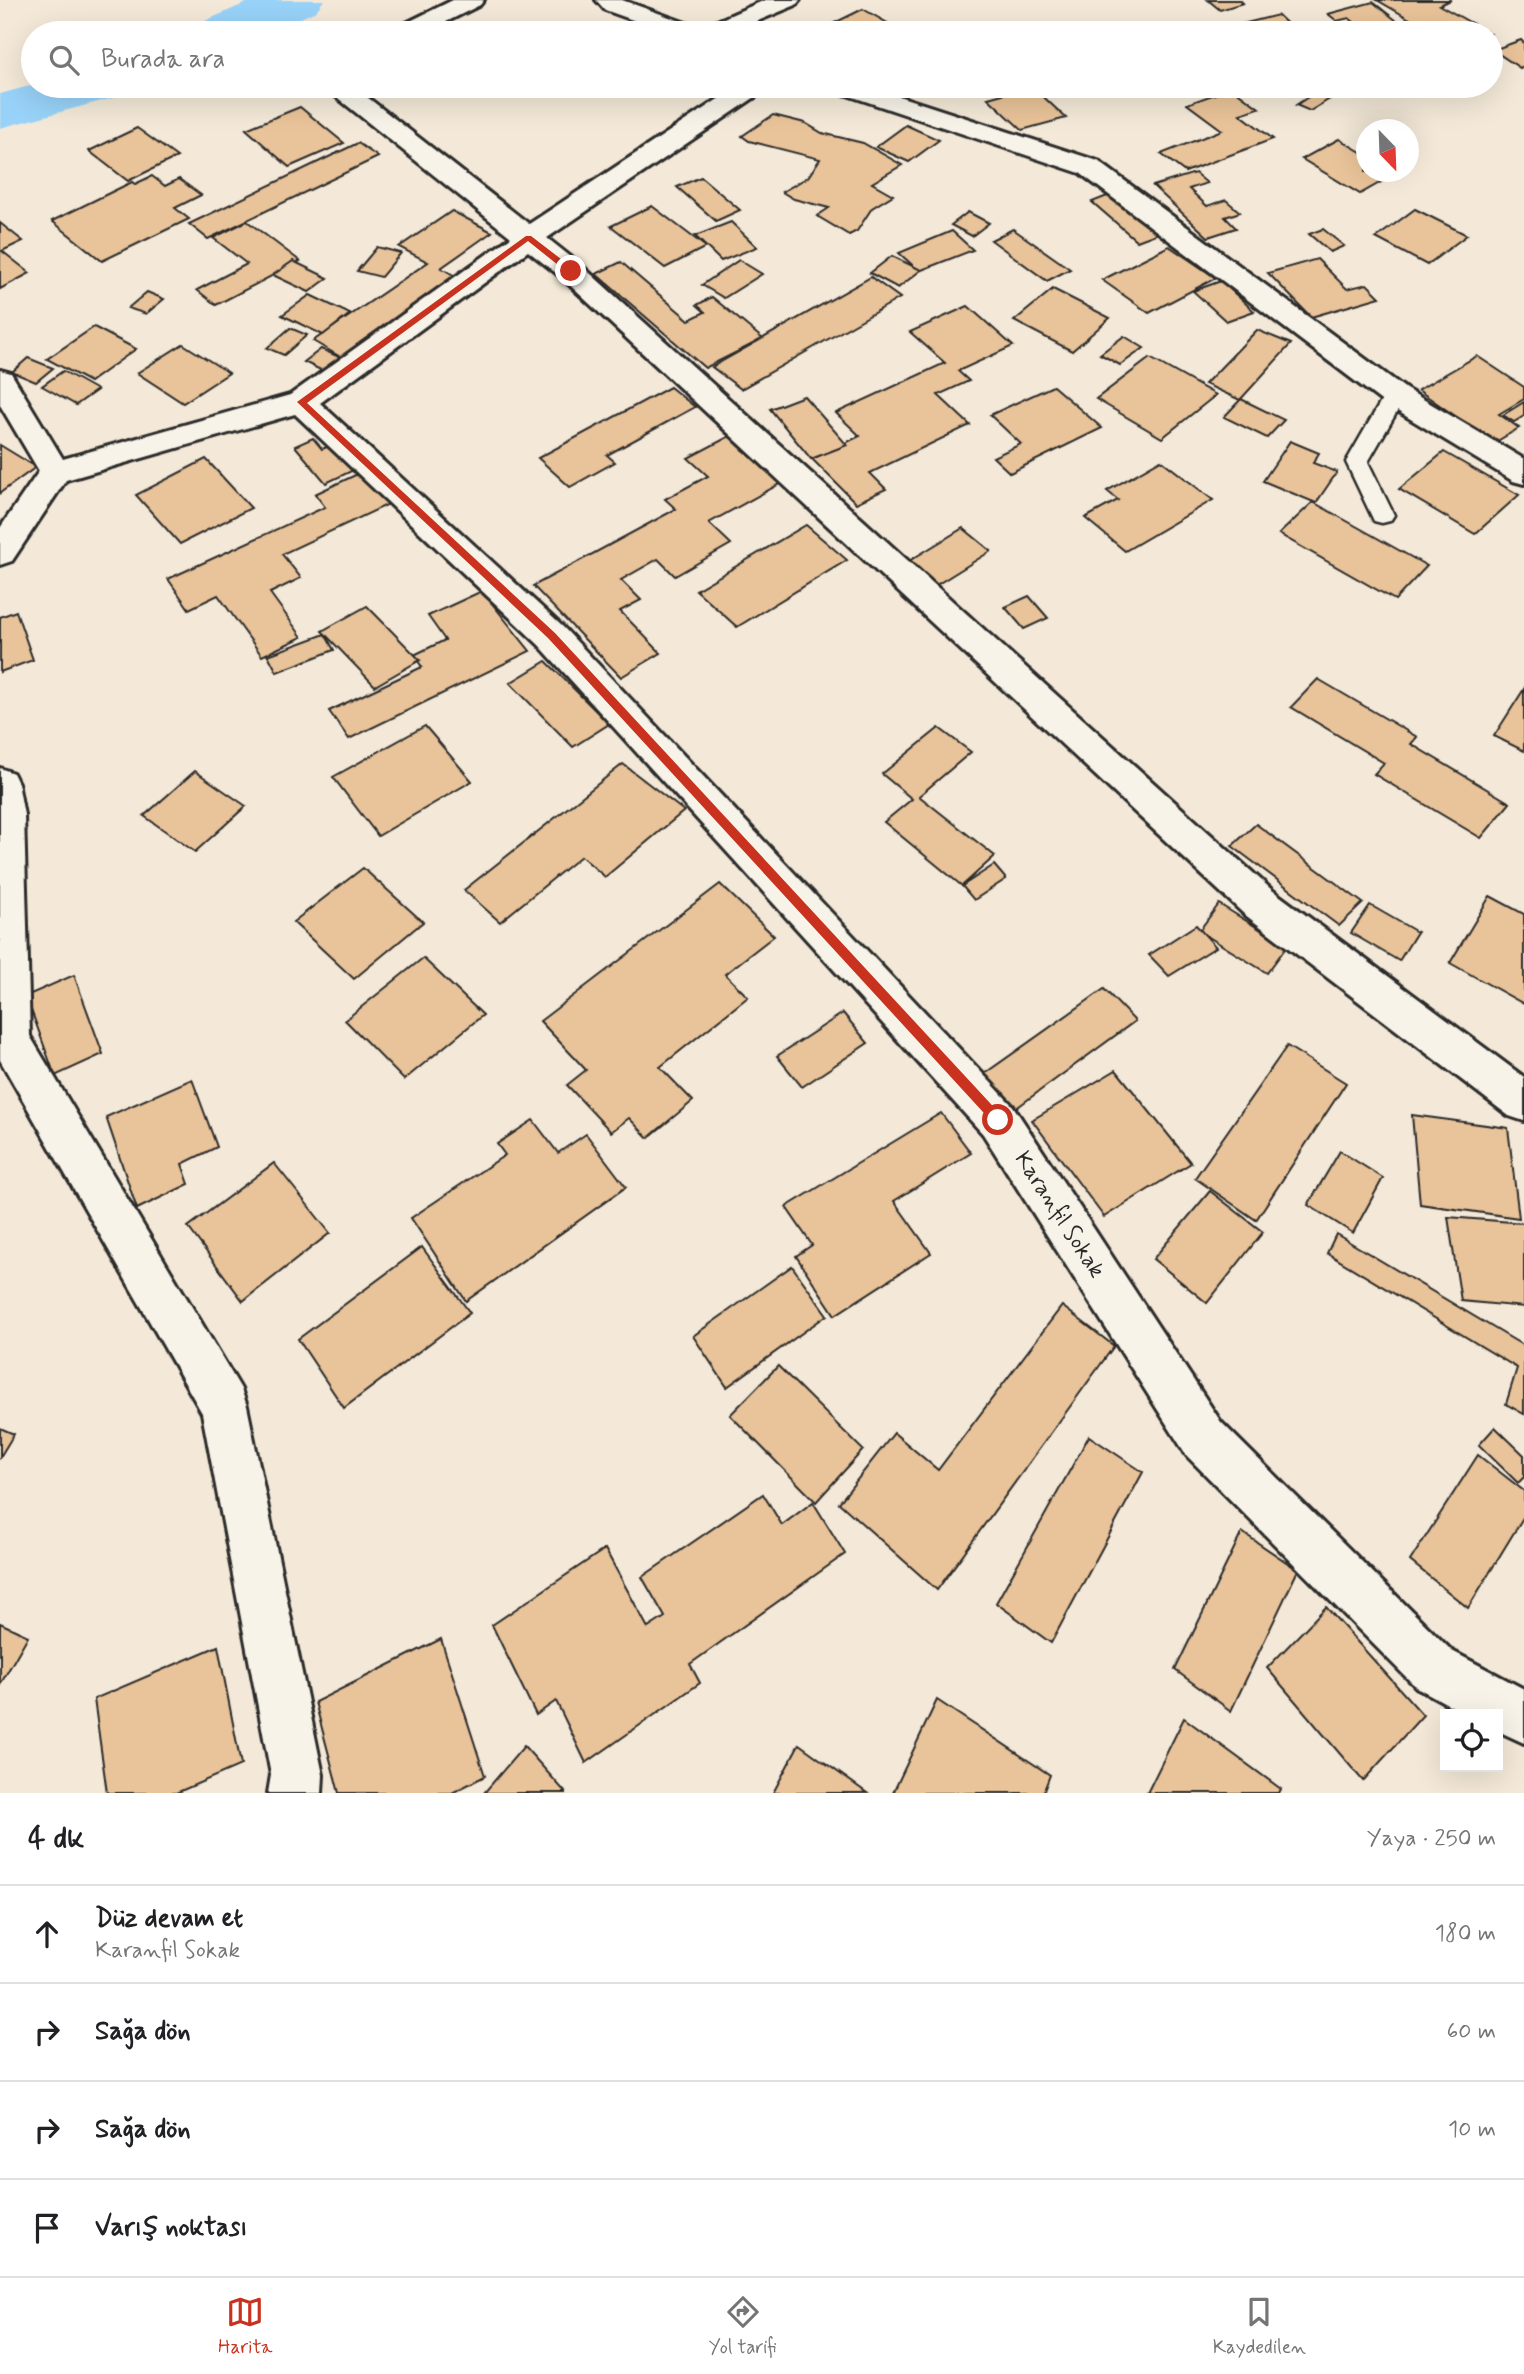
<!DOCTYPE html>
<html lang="tr">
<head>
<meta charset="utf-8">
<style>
  :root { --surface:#fff; --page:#f2f2f2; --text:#202124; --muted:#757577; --line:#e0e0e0; --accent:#c8321e }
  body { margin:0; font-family:Mynerve,sans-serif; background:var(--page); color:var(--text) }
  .controls { position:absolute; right:21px; bottom:21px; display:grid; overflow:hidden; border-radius:0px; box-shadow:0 7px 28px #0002 }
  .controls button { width:63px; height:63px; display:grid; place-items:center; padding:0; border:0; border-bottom:2px solid var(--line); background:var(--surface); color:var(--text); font:35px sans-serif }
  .compass { position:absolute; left:1356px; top:119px; width:63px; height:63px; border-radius:50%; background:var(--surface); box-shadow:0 7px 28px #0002; rotate:157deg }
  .stop { position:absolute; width:21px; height:21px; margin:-16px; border:5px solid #c8321e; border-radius:50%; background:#fff }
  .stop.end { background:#c8321e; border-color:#fff; box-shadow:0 2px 7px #0008 }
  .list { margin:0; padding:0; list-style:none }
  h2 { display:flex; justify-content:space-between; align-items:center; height:91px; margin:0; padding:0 28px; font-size:30px }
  h2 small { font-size:23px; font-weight:400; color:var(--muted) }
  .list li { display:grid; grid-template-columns:46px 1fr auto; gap:21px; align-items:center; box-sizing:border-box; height:98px; padding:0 28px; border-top:2px solid var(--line) }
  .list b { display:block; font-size:26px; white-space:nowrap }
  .list p { margin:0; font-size:23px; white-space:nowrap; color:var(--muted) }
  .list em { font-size:23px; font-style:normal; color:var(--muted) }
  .icon { flex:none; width:38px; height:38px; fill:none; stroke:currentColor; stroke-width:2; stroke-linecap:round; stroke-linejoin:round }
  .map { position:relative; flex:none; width:1524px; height:1793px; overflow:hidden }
  .search { position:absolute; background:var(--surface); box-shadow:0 7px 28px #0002; left:21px; right:21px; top:21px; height:77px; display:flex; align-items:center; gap:18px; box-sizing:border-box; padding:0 24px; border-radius:38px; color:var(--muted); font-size:26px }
  .sheet { height:483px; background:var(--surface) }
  nav { display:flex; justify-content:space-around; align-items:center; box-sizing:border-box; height:98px; border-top:2px solid var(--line); background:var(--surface); font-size:19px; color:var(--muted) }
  nav a { display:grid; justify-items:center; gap:4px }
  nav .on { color:var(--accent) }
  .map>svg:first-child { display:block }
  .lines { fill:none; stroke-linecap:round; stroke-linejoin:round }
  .river { fill:#98d2f8; fill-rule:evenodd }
  .building { fill:#e9c399; stroke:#2b2b2b; stroke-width:2 }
  .service-casing { stroke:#2b2b2b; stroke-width:5 }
  .minor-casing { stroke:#2b2b2b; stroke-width:6 }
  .tertiary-casing { stroke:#2b2b2b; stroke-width:6 }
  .service { fill:#f7f3e8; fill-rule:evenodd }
  .minor { fill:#f7f3e8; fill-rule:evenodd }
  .tertiary { fill:#f7f3e8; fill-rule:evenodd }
  .route { fill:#c8321e }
  .labels { text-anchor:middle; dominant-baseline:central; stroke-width:5; stroke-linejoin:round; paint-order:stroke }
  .street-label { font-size:23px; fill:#2b2b2b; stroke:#f7f3e8 }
</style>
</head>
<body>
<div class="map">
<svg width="1524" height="1793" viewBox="0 0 1524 1793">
  <rect width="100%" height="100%" fill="#f4e9d8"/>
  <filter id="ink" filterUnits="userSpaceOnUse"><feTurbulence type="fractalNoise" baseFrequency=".0143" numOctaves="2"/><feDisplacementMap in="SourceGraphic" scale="14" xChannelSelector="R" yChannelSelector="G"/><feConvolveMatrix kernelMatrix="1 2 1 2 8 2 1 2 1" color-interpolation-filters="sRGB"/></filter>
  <g filter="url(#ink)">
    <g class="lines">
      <g class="river">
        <polygon points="253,0 324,0 316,11 268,33 197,33 205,21"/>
        <polygon points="33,85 33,86 121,86 113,98 0,128 0,94"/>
      </g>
    </g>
    <g class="building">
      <polygon points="1208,0 1240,0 1243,3 1220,10"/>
      <polygon points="1377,0 1451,0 1439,5 1489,33 1434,33"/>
      <polygon points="1373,2 1397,21 1364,30 1349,18 1337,21 1328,14"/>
      <polygon points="863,9 905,33 844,33 830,25"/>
      <polygon points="1278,15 1297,33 1252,33 1242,24"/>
      <polygon points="1521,40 1524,43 1524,66 1520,68 1493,50"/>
      <polygon points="1032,86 1066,118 1022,130 988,98"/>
      <polygon points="1232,88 1259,108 1240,114 1273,139 1185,172 1161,154 1222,130 1187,104"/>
      <polygon points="1319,90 1333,97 1310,111 1296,105"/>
      <polygon points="300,107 344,143 289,167 246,129"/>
      <polygon points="773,115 805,123 822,133 863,143 902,165 872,183 893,195 872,208 857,231 849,235 817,216 829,208 794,199 782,192 808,177 820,159 749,141 742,136"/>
      <polygon points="906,125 939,140 909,162 876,147"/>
      <polygon points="137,128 177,157 128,181 89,151"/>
      <polygon points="1339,139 1366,155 1366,172 1397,173 1360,194 1302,159"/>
      <polygon points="358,143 378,157 208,239 189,224"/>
      <polygon points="1195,173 1207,183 1189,189 1207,206 1226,200 1240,212 1225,217 1236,228 1208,237 1153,186"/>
      <polygon points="152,176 165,186 179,179 201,195 175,208 189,219 102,261 52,221 132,182 135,184"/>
      <polygon points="701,177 740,210 716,221 677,187"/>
      <polygon points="1115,193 1161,232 1137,241 1092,202"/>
      <polygon points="652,206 706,247 665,268 611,226"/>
      <polygon points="1415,209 1467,235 1427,265 1376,238"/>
      <polygon points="452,211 492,232 441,268 459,278 344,359 313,341 428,262 399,247"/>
      <polygon points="968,212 989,223 972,236 951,225"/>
      <polygon points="247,221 300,261 216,305 197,290 247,264 213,238"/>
      <polygon points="731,222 757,247 721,261 695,236"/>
      <polygon points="0,223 23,241 2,251 30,273 0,289"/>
      <polygon points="1013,229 1070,269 1047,281 991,240"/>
      <polygon points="1323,229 1344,246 1330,252 1309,234"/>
      <polygon points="952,231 973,250 919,271 899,253"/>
      <polygon points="1169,246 1216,278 1149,313 1102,280"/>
      <polygon points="377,247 401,253 381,277 357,271"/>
      <polygon points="892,256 921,270 898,288 870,273"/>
      <polygon points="1317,259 1347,289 1367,284 1380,297 1311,317 1268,273"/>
      <polygon points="739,260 762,274 724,298 702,285"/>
      <polygon points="293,261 328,278 309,292 273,275"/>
      <polygon points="621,262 689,320 705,312 697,305 712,297 763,339 705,368 596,274"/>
      <polygon points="871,277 900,298 741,389 712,367"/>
      <polygon points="1221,281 1254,311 1226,321 1193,291"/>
      <polygon points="1053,289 1110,318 1072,351 1014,321"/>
      <polygon points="147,292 164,299 146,314 128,308"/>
      <polygon points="310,295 350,314 323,335 282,315"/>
      <polygon points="968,306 1013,346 958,371 969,381 938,395 970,425 870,473 886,489 856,503 812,459 860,436 836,413 945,363 910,332"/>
      <polygon points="94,327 136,349 90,382 47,359"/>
      <polygon points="290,328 307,335 284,355 267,348"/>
      <polygon points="1257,330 1291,344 1240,400 1205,384"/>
      <polygon points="1124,336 1144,348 1120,365 1100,354"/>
      <polygon points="183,344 229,373 183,403 137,373"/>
      <polygon points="321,349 346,360 329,374 304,362"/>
      <polygon points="1477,356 1524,387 1524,399 1499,414 1519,428 1494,443 1418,390"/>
      <polygon points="28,358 53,368 36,382 12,372"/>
      <polygon points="1150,358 1216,395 1162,438 1096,399"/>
      <polygon points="63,371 97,390 76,405 42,386"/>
      <polygon points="1053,386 1102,428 1010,473 993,457 1021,444 990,415"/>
      <polygon points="670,387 695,407 607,455 615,462 570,487 538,458"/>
      <polygon points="804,396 847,445 811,459 770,409"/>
      <polygon points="1241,399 1284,420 1267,438 1224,417"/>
      <polygon points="1524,402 1524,416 1514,422 1503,415"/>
      <polygon points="730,436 783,482 709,523 731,544 675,576 658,559 621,580 641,600 620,611 661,653 621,677 533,586 676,509 665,499 708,476 688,458"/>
      <polygon points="313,438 322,449 337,443 358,468 326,483 295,446"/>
      <polygon points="1290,441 1319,453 1313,463 1337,472 1316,503 1263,481"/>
      <polygon points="0,445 36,467 0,493"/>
      <polygon points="1444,452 1519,495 1475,534 1399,489"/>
      <polygon points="206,459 251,508 180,544 136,495"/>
      <polygon points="1161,460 1213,500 1125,551 1085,518 1118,500 1107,491"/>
      <polygon points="364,471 391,503 282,554 301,578 270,593 302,637 262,656 218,595 189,609 168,579 325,507 315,494"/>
      <polygon points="1313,502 1427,566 1395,600 1279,534"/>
      <polygon points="806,525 847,560 737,627 696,590"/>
      <polygon points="963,528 991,551 933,587 904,564"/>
      <polygon points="482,591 530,651 349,739 329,711 422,667 414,655 445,640 428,616"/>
      <polygon points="1029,596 1048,618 1024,629 1005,607"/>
      <polygon points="367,606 420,660 375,686 322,631"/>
      <polygon points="16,611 33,660 0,672 0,617"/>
      <polygon points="325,634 334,650 277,672 268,655"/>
      <polygon points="546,661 609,724 573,747 510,683"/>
      <polygon points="1318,679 1417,737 1411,744 1510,803 1481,838 1374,774 1384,763 1291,707"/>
      <polygon points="1524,689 1524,751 1494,736"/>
      <polygon points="425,726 472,781 378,836 333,777"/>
      <polygon points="939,728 971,752 919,796 995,856 962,886 884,822 912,799 882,774"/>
      <polygon points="623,764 684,811 605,877 581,856 500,922 464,890"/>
      <polygon points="195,771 246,806 195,852 144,816"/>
      <polygon points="1256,824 1363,903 1339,926 1232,846"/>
      <polygon points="994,865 1006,879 974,900 962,886"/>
      <polygon points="363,868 423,922 354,979 293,922"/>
      <polygon points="720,884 774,936 725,974 748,997 660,1067 693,1101 648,1138 629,1118 611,1132 567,1085 586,1070 540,1021"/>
      <polygon points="1490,896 1524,914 1524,1004 1450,963"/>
      <polygon points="1219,904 1287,946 1267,973 1199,931"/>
      <polygon points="1370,905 1417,932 1399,961 1351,933"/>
      <polygon points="1196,925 1216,947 1169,976 1149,955"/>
      <polygon points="423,958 483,1015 404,1080 345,1020"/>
      <polygon points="74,975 103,1054 55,1076 26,996"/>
      <polygon points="1104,989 1135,1021 1015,1109 984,1074"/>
      <polygon points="843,1013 868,1043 802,1087 777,1056"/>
      <polygon points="1287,1046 1346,1083 1256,1220 1195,1178"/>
      <polygon points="1116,1070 1191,1163 1104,1217 1032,1120"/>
      <polygon points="192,1079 217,1147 182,1164 189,1184 137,1209 106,1117"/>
      <polygon points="941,1113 971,1153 894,1201 931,1253 835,1315 796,1256 812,1245 786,1207"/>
      <polygon points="1412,1115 1508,1128 1519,1218 1420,1204"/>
      <polygon points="533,1120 558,1153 586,1134 626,1187 466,1301 411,1218 505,1155 497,1144"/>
      <polygon points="1340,1151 1383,1178 1353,1233 1308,1205"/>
      <polygon points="274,1163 330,1233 243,1301 188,1227"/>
      <polygon points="1210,1191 1263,1232 1207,1303 1153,1259"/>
      <polygon points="1448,1217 1524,1223 1524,1307 1461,1301"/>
      <polygon points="1336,1234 1524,1346 1524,1414 1506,1404 1517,1368 1327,1253"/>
      <polygon points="422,1247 470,1313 344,1408 298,1339"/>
      <polygon points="792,1266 827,1315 727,1387 693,1336"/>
      <polygon points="1062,1306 1114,1346 937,1590 839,1503 894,1433 938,1470"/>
      <polygon points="778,1366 863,1450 816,1502 730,1415"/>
      <polygon points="1495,1427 1524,1455 1524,1477 1518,1483 1479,1445"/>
      <polygon points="0,1428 14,1434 0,1457"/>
      <polygon points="1089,1436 1143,1472 1051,1643 996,1603"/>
      <polygon points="1478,1455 1524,1491 1524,1516 1468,1608 1410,1561"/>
      <polygon points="763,1494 782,1525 813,1502 845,1554 690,1664 700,1683 586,1763 556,1701 536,1715 492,1625 605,1549 648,1628 665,1617 642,1577"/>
      <polygon points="1242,1532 1298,1570 1231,1711 1175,1670"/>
      <polygon points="1326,1607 1423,1715 1363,1781 1267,1668"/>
      <polygon points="0,1623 28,1636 0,1685"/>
      <polygon points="441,1639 485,1776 452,1793 339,1793 315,1702"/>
      <polygon points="218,1646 241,1765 176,1793 107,1793 94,1699"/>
      <polygon points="937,1700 1050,1775 1043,1793 893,1793"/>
      <polygon points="1184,1718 1281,1789 1279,1793 1147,1793"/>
      <polygon points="799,1744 867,1793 773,1793"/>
      <polygon points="524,1746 566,1793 484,1793"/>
    </g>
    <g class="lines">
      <g class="service-casing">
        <polygon id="service" points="1395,389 1403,391 1406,396 1368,462 1394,515 1390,521 1382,523 1374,521 1346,462 1387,391"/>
      </g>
      <g class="minor-casing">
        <g id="minor">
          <polygon points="453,0 484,0 480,5 424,33 393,33 396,28"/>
          <polygon points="765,0 800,0 796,5 729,33 698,33 701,28"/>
          <polygon points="326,86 353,86 529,224 738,86 767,86 764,91 547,238 581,265 1272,890 1524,1077 1524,1121 1509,1116 1244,914 561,277 528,251 320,403 563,627 1013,1106 1221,1422 1452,1651 1524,1689 1524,1743 1498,1731 1498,1714 1466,1714 1416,1687 1187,1456 983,1134 539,645 295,414 66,480 12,561 0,565 0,528 39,471 0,405 0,370 11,373 63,459 290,395 511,237 329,91"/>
          <polygon points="0,768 13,773 18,783 24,815 30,1036 241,1389 247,1406 323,1775 322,1793 268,1793 271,1775 202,1413 0,1060"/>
        </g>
      </g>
      <g class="tertiary-casing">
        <g id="tertiary">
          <polygon points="596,0 622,0 700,28 703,33 669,33 605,10"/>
          <polygon points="832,86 868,86 1098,161 1406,389 1524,459 1524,484 1513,481 1384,403 1080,173 835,91"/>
        </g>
      </g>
      <use href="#service" class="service"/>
      <use href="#minor" class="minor"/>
      <use href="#tertiary" class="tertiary"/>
    </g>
  </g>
  <polygon class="route" points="526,236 531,236 574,269 574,273 568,273 528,241 307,403 555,633 1002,1116 1002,1124 994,1124 548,638 297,402"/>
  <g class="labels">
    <g class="street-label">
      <text transform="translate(1059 1215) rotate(57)">Karanfil Sokak</text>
    </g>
  </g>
</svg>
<div class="controls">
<button><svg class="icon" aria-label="locate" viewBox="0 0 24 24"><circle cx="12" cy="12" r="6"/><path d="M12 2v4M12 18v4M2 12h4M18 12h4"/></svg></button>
</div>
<svg class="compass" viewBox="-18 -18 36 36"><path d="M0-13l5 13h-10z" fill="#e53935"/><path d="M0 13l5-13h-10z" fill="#757577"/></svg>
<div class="stop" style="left:998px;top:1120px"></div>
<div class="stop end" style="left:571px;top:271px"></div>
<div class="search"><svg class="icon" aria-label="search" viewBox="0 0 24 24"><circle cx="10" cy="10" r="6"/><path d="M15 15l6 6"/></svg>Burada ara</div>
</div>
<section class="sheet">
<h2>4 dk<small>Yaya · 250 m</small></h2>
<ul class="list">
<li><svg class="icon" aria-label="ahead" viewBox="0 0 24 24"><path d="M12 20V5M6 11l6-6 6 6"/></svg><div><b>Düz devam et</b><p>Karanfil Sokak</p></div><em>180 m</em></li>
<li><svg class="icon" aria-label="right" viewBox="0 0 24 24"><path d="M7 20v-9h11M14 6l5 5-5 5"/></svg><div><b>Sağa dön</b></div><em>60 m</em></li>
<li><svg class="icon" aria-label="right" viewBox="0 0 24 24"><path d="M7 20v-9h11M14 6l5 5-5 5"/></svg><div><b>Sağa dön</b></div><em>10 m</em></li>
<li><svg class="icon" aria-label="arrive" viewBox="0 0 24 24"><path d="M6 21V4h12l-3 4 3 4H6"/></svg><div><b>Varış noktası</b></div></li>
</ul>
</section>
<nav>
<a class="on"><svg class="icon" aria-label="map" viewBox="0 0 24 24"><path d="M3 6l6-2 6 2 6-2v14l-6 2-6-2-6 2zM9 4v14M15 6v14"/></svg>Harita</a>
<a><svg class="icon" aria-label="directions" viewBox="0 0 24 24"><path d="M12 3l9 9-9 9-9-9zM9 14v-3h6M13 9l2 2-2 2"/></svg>Yol tarifi</a>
<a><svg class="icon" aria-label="saved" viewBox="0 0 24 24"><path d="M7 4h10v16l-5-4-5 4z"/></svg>Kaydedilen</a>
</nav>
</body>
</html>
